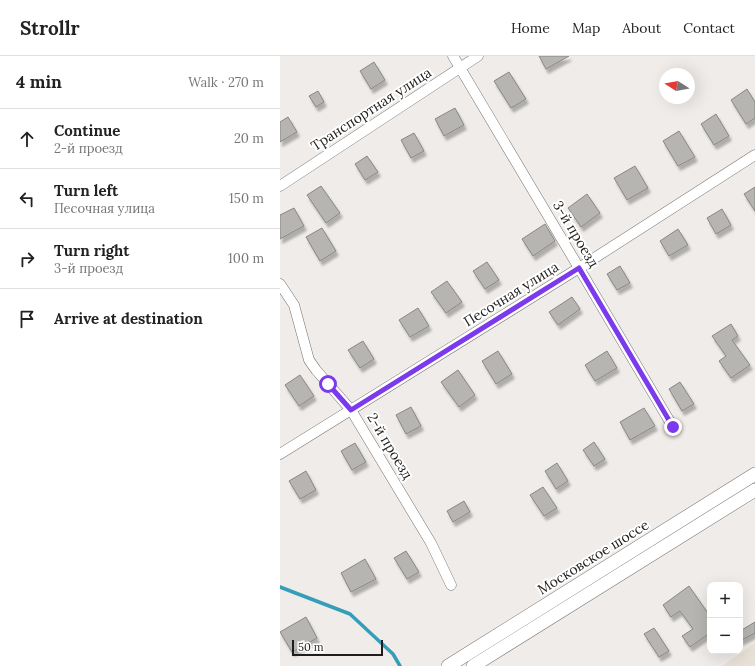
<!DOCTYPE html>
<html lang="en">
<head>
<meta charset="utf-8">
<style>
  :root { --surface:#fff; --page:#f2f2f2; --text:#222; --muted:#767676; --line:#e0e0e0 }
  body { margin:0; font-family:Lora,serif; background:var(--page); color:var(--text) }
  .controls { position:absolute; right:12px; bottom:12px; display:grid; overflow:hidden; border-radius:8px; box-shadow:0 4px 16px #0002 }
  .controls button { width:36px; height:36px; display:grid; place-items:center; padding:0; border:0; border-bottom:1px solid var(--line); background:var(--surface); color:var(--text); font:20px sans-serif }
  .compass { position:absolute; left:379px; top:12px; width:36px; height:36px; border-radius:50%; background:var(--surface); box-shadow:0 4px 16px #0002; rotate:281deg }
  .scale { position:absolute; left:12px; bottom:10px; width:91px; box-sizing:border-box; padding-left:4px; border:2px solid #1f1e1d; border-top:0; font-size:11px; line-height:14px; white-space:nowrap; color:#1f1e1d; -webkit-text-stroke:3px #fff; paint-order:stroke }
  .stop { position:absolute; width:12px; height:12px; margin:-9px; border:3px solid #7c3aed; border-radius:50%; background:#fff }
  .stop.end { background:#7c3aed; border-color:#fff; box-shadow:0 1px 4px #0008 }
  .list { margin:0; padding:0; list-style:none }
  h2 { display:flex; justify-content:space-between; align-items:center; height:52px; margin:0; padding:0 16px; font-size:17px }
  h2 small { font-size:13px; font-weight:400; color:var(--muted) }
  .list li { display:grid; grid-template-columns:26px 1fr auto; gap:12px; align-items:center; box-sizing:border-box; height:60px; padding:0 16px; border-top:1px solid var(--line) }
  .list b { display:block; font-size:15px; white-space:nowrap }
  .list p { margin:0; font-size:13px; white-space:nowrap; color:var(--muted) }
  .list em { font-size:13px; font-style:normal; color:var(--muted) }
  .icon { flex:none; width:22px; height:22px; fill:none; stroke:currentColor; stroke-width:2; stroke-linecap:round; stroke-linejoin:round }
  .map { position:relative; flex:none; width:475px; height:610px; overflow:hidden }
  header { display:flex; align-items:center; gap:24px; box-sizing:border-box; height:56px; padding:0 20px; background:var(--surface); border-bottom:1px solid var(--line) }
  header strong { font-size:19px }
  nav { display:flex; gap:22px; margin-inline-start:auto; font-size:14px }
  main { display:flex }
  aside { flex:1; background:var(--surface) }
  .map>svg:first-child { display:block }
  .built { fill:#e7e1d7 }
  .lines { fill:none; stroke-linecap:round; stroke-linejoin:round }
  .stream { stroke:#349eb9; stroke-width:3.5 }
  .building { fill:#b7b5b1; stroke:#898784; filter:url(#shadow) }
  .minor-casing { stroke:#777572; stroke-width:11 }
  .secondary-casing { stroke:#777572; stroke-width:14 }
  .minor { stroke:#fff; stroke-width:10 }
  .secondary { stroke:#fff; stroke-width:13 }
  .route { stroke:#7c3aed; stroke-width:5 }
  .labels { text-anchor:middle; dominant-baseline:central; stroke-width:4; stroke-linejoin:round; paint-order:stroke }
  .street-label { font-size:14px; fill:#1f1e1d; stroke:#fff }
</style>
</head>
<body>
<header>
<strong>Strollr</strong>
<nav><a>Home</a><a>Map</a><a>About</a><a>Contact</a></nav>
</header>
<main>
<aside>
<h2>4 min<small>Walk · 270 m</small></h2>
<ul class="list">
<li><svg class="icon" aria-label="ahead" viewBox="0 0 24 24"><path d="M12 20V5M6 11l6-6 6 6"/></svg><div><b>Continue</b><p>2-й проезд</p></div><em>20 m</em></li>
<li><svg class="icon" aria-label="left" viewBox="0 0 24 24"><path d="M17 20v-9H6M10 6l-5 5 5 5"/></svg><div><b>Turn left</b><p>Песочная улица</p></div><em>150 m</em></li>
<li><svg class="icon" aria-label="right" viewBox="0 0 24 24"><path d="M7 20v-9h11M14 6l5 5-5 5"/></svg><div><b>Turn right</b><p>3-й проезд</p></div><em>100 m</em></li>
<li><svg class="icon" aria-label="arrive" viewBox="0 0 24 24"><path d="M6 21V4h12l-3 4 3 4H6"/></svg><div><b>Arrive at destination</b></div></li>
</ul>
</aside>
<div class="map">
<svg width="475" height="610" viewBox="0 0 475 610">
  <defs>
    <filter id="shadow"><feDropShadow dx="2.5" dy="4.5" stdDeviation="1" flood-color="#0004"/></filter>
  </defs>
  <rect width="100%" height="100%" fill="#efece9"/>
  <polygon class="built" points="475,587 475,610 442,610"/>
  <g class="lines">
    <polyline class="stream" points="0,531 70,558 113,598 120,610"/>
  </g>
  <g class="building">
    <polygon points="259,0 289,0 266,13"/>
    <polygon points="94,6 105,24 91,33 80,15"/>
    <polygon points="229,16 246,43 231,52 214,25"/>
    <polygon points="467,33 475,46 475,62 466,68 451,44"/>
    <polygon points="38,35 44,46 36,51 29,40"/>
    <polygon points="175,52 184,69 164,80 155,63"/>
    <polygon points="436,58 449,80 434,89 421,68"/>
    <polygon points="8,61 17,76 0,86 0,66"/>
    <polygon points="399,75 415,101 398,110 383,85"/>
    <polygon points="134,77 144,95 131,102 121,84"/>
    <polygon points="87,100 98,116 85,124 75,108"/>
    <polygon points="355,110 368,132 347,144 334,122"/>
    <polygon points="41,130 60,157 46,167 27,139"/>
    <polygon points="475,131 475,155 464,138"/>
    <polygon points="307,138 320,157 301,171 288,152"/>
    <polygon points="14,152 24,170 0,183 0,159"/>
    <polygon points="442,153 451,169 436,178 427,162"/>
    <polygon points="265,168 275,185 253,200 242,183"/>
    <polygon points="42,172 56,195 40,205 26,181"/>
    <polygon points="398,173 408,189 389,200 380,185"/>
    <polygon points="207,206 219,224 205,233 193,215"/>
    <polygon points="340,210 350,227 337,234 327,218"/>
    <polygon points="167,225 182,246 166,257 151,236"/>
    <polygon points="292,241 300,253 278,269 269,256"/>
    <polygon points="138,252 149,270 130,281 119,264"/>
    <polygon points="451,268 458,280 452,284 470,309 451,322 439,305 446,300 432,280"/>
    <polygon points="83,285 94,303 80,312 68,294"/>
    <polygon points="218,295 232,318 216,328 202,305"/>
    <polygon points="327,295 337,312 315,325 305,309"/>
    <polygon points="178,314 195,339 179,351 161,326"/>
    <polygon points="20,319 34,340 19,350 5,329"/>
    <polygon points="400,326 414,348 402,355 389,333"/>
    <polygon points="131,351 141,370 126,378 116,359"/>
    <polygon points="364,352 375,370 350,384 340,366"/>
    <polygon points="314,386 325,403 314,410 303,394"/>
    <polygon points="75,387 86,406 72,414 61,395"/>
    <polygon points="277,407 288,425 276,433 265,415"/>
    <polygon points="26,415 36,434 20,443 9,425"/>
    <polygon points="263,431 277,452 264,460 250,439"/>
    <polygon points="184,445 190,456 173,466 167,455"/>
    <polygon points="126,495 139,516 127,523 114,502"/>
    <polygon points="85,503 96,523 71,536 61,517"/>
    <polygon points="409,530 430,560 430,577 410,591 402,580 413,573 400,555 391,561 383,549"/>
    <polygon points="26,561 37,582 12,596 0,576"/>
    <polygon points="475,566 475,577 460,585 460,575"/>
    <polygon points="374,572 389,595 379,601 364,578"/>
  </g>
  <g class="lines">
    <g class="minor-casing">
      <g id="minor">
        <polyline points="173,0 299,212 393,371"/>
        <polyline points="0,130 198,0"/>
        <polyline points="0,228 14,249 29,304 36,314 71,354 151,487 171,529"/>
        <polyline points="0,398 299,212 475,99"/>
      </g>
    </g>
    <g class="secondary-casing">
      <g id="secondary">
        <polyline points="168,610 475,418"/>
        <polyline points="193,610 475,434"/>
      </g>
    </g>
    <use href="#minor" class="minor"/>
    <use href="#secondary" class="secondary"/>
  </g>
  <g class="lines">
    <polyline class="route" points="48,328 71,354 299,212 393,371"/>
  </g>
  <g class="labels">
    <g class="street-label">
      <text transform="translate(91 53) rotate(-33)">Транспортная улица</text>
      <text transform="translate(296 178) rotate(59)">3-й проезд</text>
      <text transform="translate(231 238) rotate(-32)">Песочная улица</text>
      <text transform="translate(110 390) rotate(59)">2-й проезд</text>
      <text transform="translate(313 501) rotate(-32)">Московское шоссе</text>
    </g>
  </g>
</svg>
<div class="controls">
<button>+</button>
<button>−</button>
</div>
<svg class="compass" viewBox="-18 -18 36 36"><path d="M0-13l5 13h-10z" fill="#e53935"/><path d="M0 13l5-13h-10z" fill="#767676"/></svg>
<div class="scale">50 m</div>
<div class="stop" style="left:48px;top:328px"></div>
<div class="stop end" style="left:393px;top:371px"></div>
</div>
</main>
</body>
</html>
